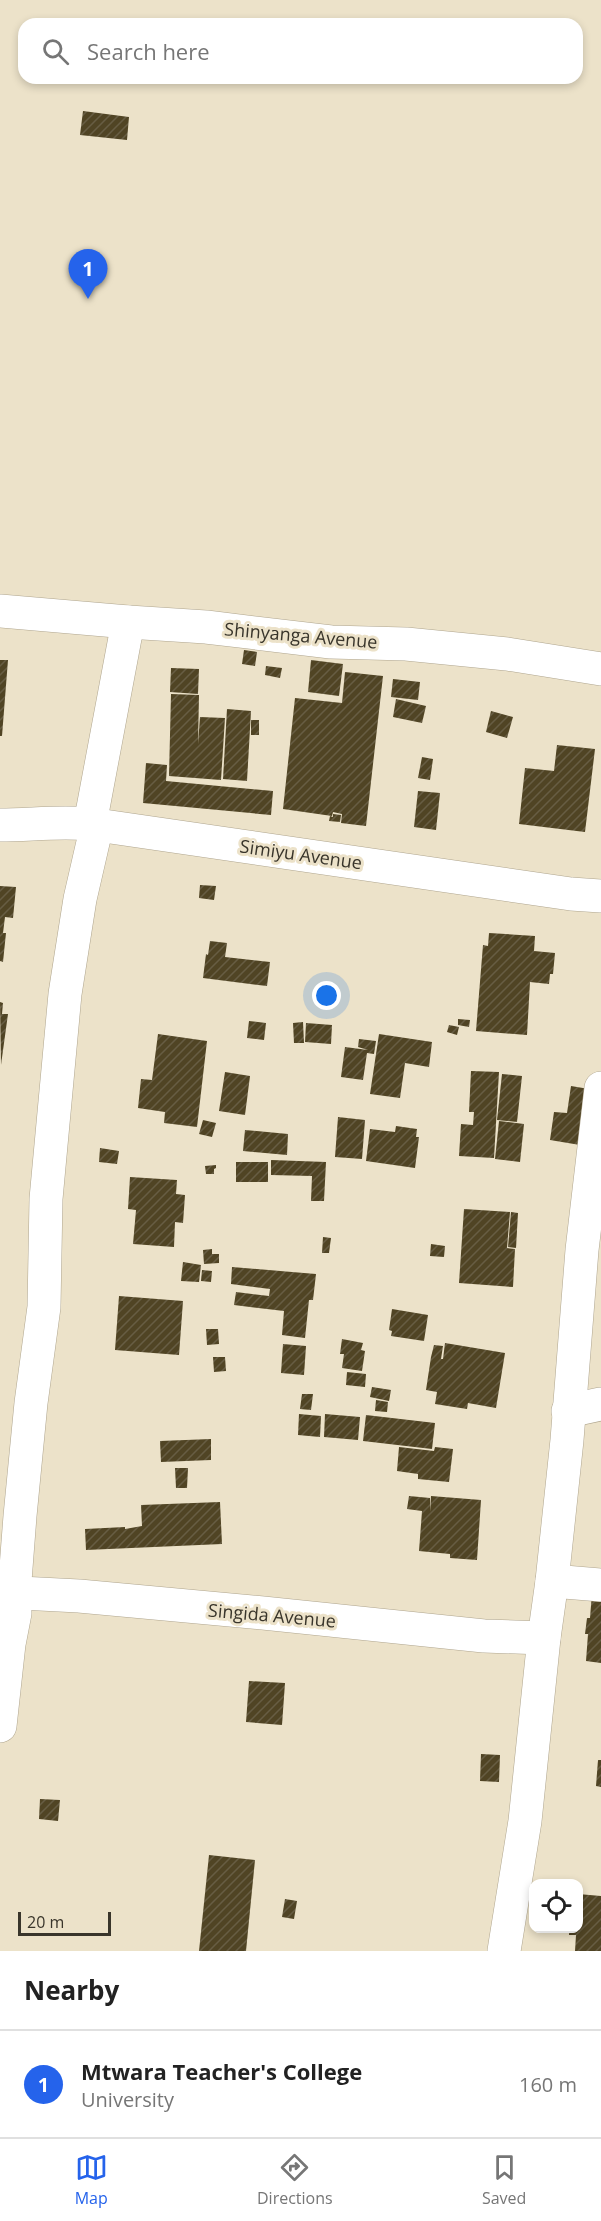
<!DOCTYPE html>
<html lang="en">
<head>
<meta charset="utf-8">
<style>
  :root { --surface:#fff; --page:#f2f2f2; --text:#222; --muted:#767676; --line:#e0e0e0; --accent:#2563eb }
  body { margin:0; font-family:"Open Sans",sans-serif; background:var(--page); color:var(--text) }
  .controls { position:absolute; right:18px; bottom:18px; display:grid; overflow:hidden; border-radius:12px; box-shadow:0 3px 9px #0003 }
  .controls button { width:54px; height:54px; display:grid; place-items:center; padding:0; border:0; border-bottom:2px solid var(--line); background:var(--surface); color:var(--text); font:30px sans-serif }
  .scale { position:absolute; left:18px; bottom:15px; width:93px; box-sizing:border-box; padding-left:6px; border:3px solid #39352b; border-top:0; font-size:16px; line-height:21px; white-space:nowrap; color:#39352b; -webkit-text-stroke:4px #ece2c9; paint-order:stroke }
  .you { position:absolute; left:327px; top:996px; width:21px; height:21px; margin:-15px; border:4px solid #fff; border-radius:50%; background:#1a73e8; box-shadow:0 0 0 9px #1a73e833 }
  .badge { display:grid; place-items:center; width:39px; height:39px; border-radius:50%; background:var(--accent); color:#fff; font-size:20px; font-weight:700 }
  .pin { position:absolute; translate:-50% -50px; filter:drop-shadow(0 2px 3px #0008) }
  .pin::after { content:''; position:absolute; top:32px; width:21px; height:18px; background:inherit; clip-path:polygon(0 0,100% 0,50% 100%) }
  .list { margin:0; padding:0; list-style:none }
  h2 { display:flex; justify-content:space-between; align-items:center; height:78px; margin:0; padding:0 24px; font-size:26px }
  h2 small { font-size:20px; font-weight:400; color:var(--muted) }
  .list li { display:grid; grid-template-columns:39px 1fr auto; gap:18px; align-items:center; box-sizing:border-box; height:108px; padding:0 24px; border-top:2px solid var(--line) }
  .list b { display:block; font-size:22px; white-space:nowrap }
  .list p { margin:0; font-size:20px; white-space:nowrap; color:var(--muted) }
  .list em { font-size:20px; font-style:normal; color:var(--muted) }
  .icon { flex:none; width:33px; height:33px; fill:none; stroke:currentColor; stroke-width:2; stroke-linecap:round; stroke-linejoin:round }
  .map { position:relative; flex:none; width:601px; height:1951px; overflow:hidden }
  .search { position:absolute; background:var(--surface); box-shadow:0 3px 9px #0003; left:18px; right:18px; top:18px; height:66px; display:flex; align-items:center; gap:15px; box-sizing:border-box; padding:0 21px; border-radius:18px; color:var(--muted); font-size:22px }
  .sheet { height:186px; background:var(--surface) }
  nav { display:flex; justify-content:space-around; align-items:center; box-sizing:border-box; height:84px; border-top:2px solid var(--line); background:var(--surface); font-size:16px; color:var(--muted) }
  nav a { display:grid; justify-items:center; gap:3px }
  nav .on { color:var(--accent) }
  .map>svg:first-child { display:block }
  .building { fill:url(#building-hatch) }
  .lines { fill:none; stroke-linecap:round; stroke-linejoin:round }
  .minor-casing { stroke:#afa58e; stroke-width:34 }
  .minor { stroke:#fff; stroke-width:33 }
  .labels { text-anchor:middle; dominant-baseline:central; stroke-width:6; stroke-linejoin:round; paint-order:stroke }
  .street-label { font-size:18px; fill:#39352b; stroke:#ece2c9 }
</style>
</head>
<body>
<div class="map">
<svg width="601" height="1951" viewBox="0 0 601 1951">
  <defs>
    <pattern id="building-hatch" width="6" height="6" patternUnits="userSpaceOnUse" patternTransform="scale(1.5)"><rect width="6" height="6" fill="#504424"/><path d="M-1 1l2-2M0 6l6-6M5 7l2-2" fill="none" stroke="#675d43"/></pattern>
  </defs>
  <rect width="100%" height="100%" fill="#ece2c9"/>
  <g class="building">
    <polygon points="83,111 129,117 127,140 80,135"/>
    <polygon points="244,650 257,652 255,666 242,664"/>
    <polygon points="0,660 8,660 2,736 0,736"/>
    <polygon points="311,660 343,664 339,696 308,692"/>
    <polygon points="266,666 282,668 280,678 265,675"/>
    <polygon points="171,668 199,669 198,694 170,692"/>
    <polygon points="345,672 383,676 366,826 341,823 342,814 333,812 332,816 283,809 295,698 342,703"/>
    <polygon points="393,679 420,682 418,700 391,697"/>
    <polygon points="171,694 199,695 198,744 200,717 225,718 221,780 169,776"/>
    <polygon points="396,699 426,706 422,723 393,717"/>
    <polygon points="227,709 251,711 247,781 223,779"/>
    <polygon points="491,711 513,717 507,738 486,732"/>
    <rect x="251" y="720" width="8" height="15"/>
    <polygon points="557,745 595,749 585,832 519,824 525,768 554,771"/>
    <polygon points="422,757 433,759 430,780 418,778"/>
    <polygon points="146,763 167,765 166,781 273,791 271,815 143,803"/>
    <polygon points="418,791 440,793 436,830 414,827"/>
    <polygon points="333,814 341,815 340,822 329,821 330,816 333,817"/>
    <polygon points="200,885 216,886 214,900 199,898"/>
    <polygon points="0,886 16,887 13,918 5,917 3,933 6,933 3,962 0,961"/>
    <polygon points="489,933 535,936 534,951 555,953 553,974 550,974 549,984 530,982 527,1035 476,1031 483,945 488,946"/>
    <polygon points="210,941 227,943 225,957 270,962 267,986 203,978 206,954 208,955"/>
    <polygon points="0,1002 3,1003 2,1014 8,1014 1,1065"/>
    <polygon points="458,1019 470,1020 469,1027 458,1025"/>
    <polygon points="249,1021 266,1023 264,1040 247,1038"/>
    <polygon points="303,1022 304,1043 294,1043 293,1023"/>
    <polygon points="306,1023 332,1025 331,1044 305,1042"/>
    <polygon points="449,1025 459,1027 457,1035 447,1032"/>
    <polygon points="158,1034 207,1041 197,1127 164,1123 165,1112 138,1108 141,1079 152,1080"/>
    <polygon points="379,1034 432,1042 429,1067 405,1063 400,1098 370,1094"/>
    <polygon points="359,1039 376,1041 374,1054 367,1053 363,1080 341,1077 345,1047 368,1050 358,1047"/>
    <polygon points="471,1071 499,1072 494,1158 459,1156 461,1124 473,1125 474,1112 469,1112"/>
    <polygon points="225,1072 250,1076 245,1115 219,1111"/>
    <polygon points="502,1074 522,1076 517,1122 497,1120"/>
    <polygon points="571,1086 589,1089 580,1145 550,1140 554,1112 567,1113"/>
    <polygon points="338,1117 365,1120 362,1159 335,1157"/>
    <polygon points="203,1120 216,1123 212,1137 199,1134"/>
    <polygon points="499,1121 524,1124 520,1162 495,1159"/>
    <polygon points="396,1126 417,1129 416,1137 419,1137 415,1168 366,1161 370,1129 395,1132"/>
    <polygon points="245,1130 288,1134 287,1155 243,1151"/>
    <polygon points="100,1148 119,1151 117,1164 99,1162"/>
    <polygon points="271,1160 326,1162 324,1201 311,1201 312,1176 271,1175"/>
    <rect x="236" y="1162" width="32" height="20"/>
    <polygon points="216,1165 216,1168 214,1169 214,1174 206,1174 205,1166"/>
    <polygon points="130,1177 177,1180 176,1194 185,1195 183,1223 175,1222 174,1247 133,1244 136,1210 128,1209"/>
    <polygon points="464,1209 510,1212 507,1248 515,1249 513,1287 459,1283"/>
    <polygon points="511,1212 518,1213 516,1248 508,1247"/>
    <polygon points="323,1237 331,1238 329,1253 322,1253"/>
    <polygon points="431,1244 445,1246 444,1257 430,1256"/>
    <polygon points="212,1249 212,1254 219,1254 219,1263 204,1264 203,1250"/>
    <polygon points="183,1262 201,1265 199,1282 181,1281"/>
    <polygon points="232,1267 316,1274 313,1300 309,1300 305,1338 282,1335 284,1311 234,1305 236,1292 269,1296 270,1289 231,1284"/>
    <polygon points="202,1270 212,1271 211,1282 201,1281"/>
    <polygon points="119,1296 183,1301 179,1355 115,1350"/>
    <polygon points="392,1309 428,1315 424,1341 391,1336 392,1331 389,1330"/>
    <polygon points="206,1329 218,1329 219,1344 207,1345"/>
    <polygon points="342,1339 363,1343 361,1350 365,1351 362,1371 342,1368 344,1354 340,1354"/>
    <polygon points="445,1343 505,1353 496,1408 468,1403 467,1409 435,1404 437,1392 426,1390 431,1357 434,1345 443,1346 441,1359 443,1359"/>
    <polygon points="283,1344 306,1346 304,1375 281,1373"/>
    <polygon points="213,1357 225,1357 226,1371 214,1372"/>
    <polygon points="347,1372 366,1374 365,1387 346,1385"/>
    <polygon points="372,1387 391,1390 389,1401 370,1397"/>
    <polygon points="302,1394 313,1394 311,1410 300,1409"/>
    <polygon points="376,1400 388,1402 387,1412 375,1411"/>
    <polygon points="299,1414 321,1416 320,1437 298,1435"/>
    <polygon points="325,1414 360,1417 358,1440 324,1437"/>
    <polygon points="366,1415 435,1423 432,1449 363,1441"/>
    <polygon points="211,1439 211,1460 161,1462 160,1441"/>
    <polygon points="399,1447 434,1451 435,1447 453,1449 449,1482 418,1479 418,1474 397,1471"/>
    <polygon points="175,1468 188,1468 187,1488 176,1488"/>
    <polygon points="409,1496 430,1498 430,1512 431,1496 481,1500 477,1560 450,1558 450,1554 419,1551 422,1511 407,1509"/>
    <polygon points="220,1502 222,1544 86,1550 85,1529 125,1527 125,1529 142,1526 141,1505"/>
    <polygon points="592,1593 601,1594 601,1663 586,1661 588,1634 585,1634 587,1618 590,1618"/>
    <polygon points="249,1681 285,1683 282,1725 246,1722"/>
    <polygon points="481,1754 500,1755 499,1782 480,1781"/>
    <polygon points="598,1760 601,1760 601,1787 596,1786"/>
    <polygon points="40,1799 60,1800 58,1821 39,1819"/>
    <polygon points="209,1855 255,1860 246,1951 199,1951"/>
    <polygon points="578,1894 601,1896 601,1951 575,1951 576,1935 569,1935 569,1928 578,1928"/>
    <polygon points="285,1899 297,1901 294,1919 282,1917"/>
  </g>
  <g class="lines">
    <g class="minor-casing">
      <g id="minor">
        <polyline points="0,611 128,622 206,627 331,642 406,644 507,654 601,669"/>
        <polyline points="90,824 128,622"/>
        <path d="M0 825C30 825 60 821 90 824L571 894 601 896"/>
        <polyline points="568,1411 601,1404"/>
        <polyline points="552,1581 601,1585"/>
        <polyline points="0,1592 79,1596 263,1613 484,1636 544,1638"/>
        <polyline points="0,1726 9,1644 15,1613 14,1594 20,1516 31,1403 44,1307 46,1199 65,994 80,899 97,825"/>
        <polyline points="504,1951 525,1821 544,1638 552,1581 567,1440 582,1250 601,1088"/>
      </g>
    </g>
    <use href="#minor" class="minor"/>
  </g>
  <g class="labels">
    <g class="street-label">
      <text transform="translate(301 635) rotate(5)">Shinyanga Avenue</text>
      <text transform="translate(301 854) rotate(8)">Simiyu Avenue</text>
      <text transform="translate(272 1615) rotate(5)">Singida Avenue</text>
    </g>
  </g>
</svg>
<div class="controls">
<button><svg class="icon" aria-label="locate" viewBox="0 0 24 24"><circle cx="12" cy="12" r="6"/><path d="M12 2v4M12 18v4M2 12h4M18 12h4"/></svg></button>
</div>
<div class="scale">20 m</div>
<div class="you"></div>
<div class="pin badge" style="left:88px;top:299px">1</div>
<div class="search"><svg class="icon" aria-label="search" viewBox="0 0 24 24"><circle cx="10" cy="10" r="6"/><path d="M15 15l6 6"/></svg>Search here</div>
</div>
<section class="sheet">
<h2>Nearby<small></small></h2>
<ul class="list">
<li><span class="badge">1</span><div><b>Mtwara Teacher's College</b><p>University</p></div><em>160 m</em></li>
</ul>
</section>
<nav>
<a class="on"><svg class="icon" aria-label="map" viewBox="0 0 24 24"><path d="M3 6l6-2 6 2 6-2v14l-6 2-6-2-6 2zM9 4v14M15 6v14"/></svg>Map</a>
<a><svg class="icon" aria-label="directions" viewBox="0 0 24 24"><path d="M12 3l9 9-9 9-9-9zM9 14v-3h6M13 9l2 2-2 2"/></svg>Directions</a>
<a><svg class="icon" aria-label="saved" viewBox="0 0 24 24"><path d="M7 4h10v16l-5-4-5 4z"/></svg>Saved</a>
</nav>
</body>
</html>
